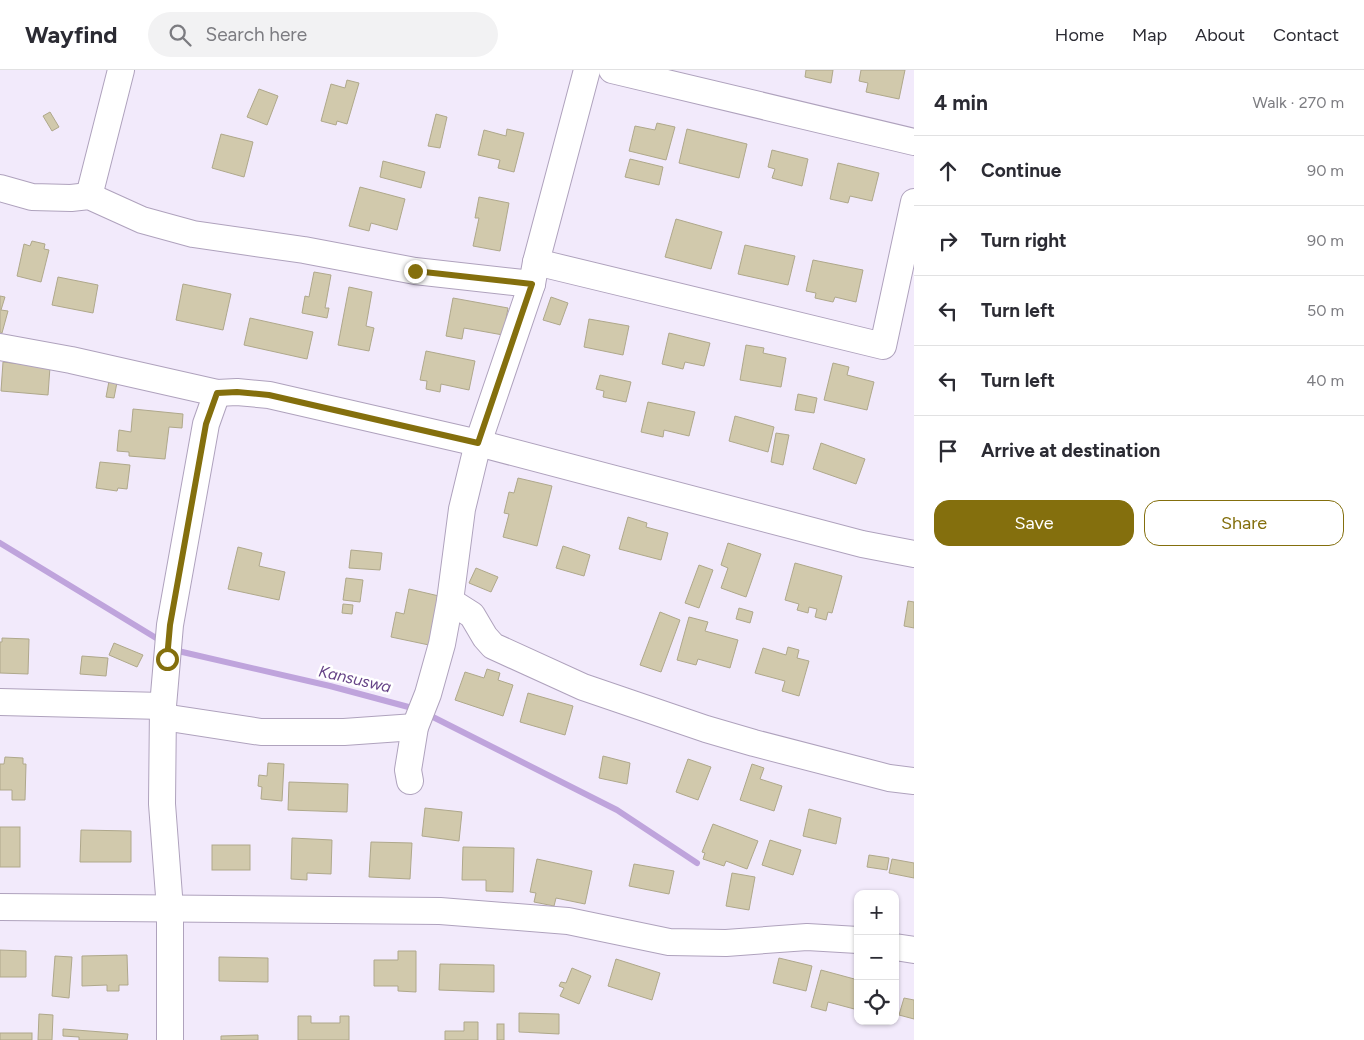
<!DOCTYPE html>
<html lang="en">
<head>
<meta charset="utf-8">
<style>
  :root { --surface:#fff; --page:#f2f2f3; --text:#2b2b33; --muted:#7c7c81; --line:#e1e1e2; --accent:#846f0d }
  body { margin:0; font-family:Figtree,sans-serif; background:var(--page); color:var(--text) }
  .controls { position:absolute; right:15px; bottom:15px; display:grid; overflow:hidden; border-radius:10px; box-shadow:0 1px 4px #0004 }
  .controls button { width:45px; height:45px; display:grid; place-items:center; padding:0; border:0; border-bottom:1px solid var(--line); background:var(--surface); color:var(--text); font:25px sans-serif }
  .stop { position:absolute; width:15px; height:15px; margin:-11px; border:4px solid #846f0d; border-radius:50%; background:#fff }
  .stop.end { background:#846f0d; border-color:#fff; box-shadow:0 1px 5px #0008 }
  .list { margin:0; padding:0; list-style:none }
  h2 { display:flex; justify-content:space-between; align-items:center; height:65px; margin:0; padding:0 20px; font-size:21px }
  h2 small { font-size:16px; font-weight:400; color:var(--muted) }
  .list li { display:grid; grid-template-columns:32px 1fr auto; gap:15px; align-items:center; box-sizing:border-box; height:70px; padding:0 20px; border-top:1px solid var(--line) }
  .list b { display:block; font-size:19px; white-space:nowrap }
  .list em { font-size:16px; font-style:normal; color:var(--muted) }
  .actions { display:flex; gap:10px; padding:15px 20px }
  .actions a { flex:1; padding:11px 0; border:1px solid var(--accent); border-radius:15px; text-align:center; font-size:18px; color:var(--accent) }
  .actions .main { background:var(--accent); color:#fff }
  .icon { flex:none; width:28px; height:28px; fill:none; stroke:currentColor; stroke-width:2; stroke-linecap:round; stroke-linejoin:round }
  .map { position:relative; flex:none; width:914px; height:970px; overflow:hidden }
  header { display:flex; align-items:center; gap:30px; box-sizing:border-box; height:70px; padding:0 25px; background:var(--surface); border-bottom:1px solid var(--line) }
  header strong { font-size:24px }
  nav { display:flex; gap:28px; margin-inline-start:auto; font-size:18px }
  .search { width:350px; height:45px; background:var(--page); display:flex; align-items:center; gap:12px; box-sizing:border-box; padding:0 18px; border-radius:28px; color:var(--muted); font-size:19px }
  main { display:flex }
  aside { flex:1; background:var(--surface) }
  .map>svg:first-child { display:block }
  .lines { fill:none; stroke-linecap:round; stroke-linejoin:round }
  .stream { stroke:#bfa4dc; stroke-width:6 }
  .building { fill:#d1c9ac; stroke:#afa88b }
  .minor-casing { stroke:#afa2bd; stroke-width:28 }
  .minor { stroke:#fff; stroke-width:26 }
  .route { stroke:#846f0d; stroke-width:6 }
  .labels { text-anchor:middle; dominant-baseline:central; stroke-width:5; stroke-linejoin:round; paint-order:stroke }
  .water-label { font-size:16px; font-style:italic; fill:#664387; stroke:#fff }
</style>
</head>
<body>
<header>
<strong>Wayfind</strong>
<div class="search"><svg class="icon" aria-label="search" viewBox="0 0 24 24"><circle cx="10" cy="10" r="6"/><path d="M15 15l6 6"/></svg>Search here</div>
<nav><a>Home</a><a>Map</a><a>About</a><a>Contact</a></nav>
</header>
<main>
<div class="map">
<svg width="914" height="970" viewBox="0 0 914 970">
  <rect width="100%" height="100%" fill="#f2eafb"/>
  <g class="lines">
    <g class="stream">
      <polyline points="0,473 161,571"/>
      <polyline points="174,579 178,581 330,616 416,639"/>
      <polyline points="425,643 617,740 697,793"/>
    </g>
  </g>
  <g class="building">
    <polygon points="806,0 833,0 831,13 805,7"/>
    <polygon points="861,0 905,0 899,29 866,22 868,13 859,11"/>
    <polygon points="347,10 359,13 347,54 337,51 336,55 321,51 331,14 345,18"/>
    <polygon points="259,19 278,26 267,55 247,47"/>
    <polygon points="50,42 59,57 52,61 43,46"/>
    <polygon points="436,44 447,47 440,78 428,76"/>
    <polygon points="657,53 675,57 666,90 629,81 635,56 655,60"/>
    <polygon points="507,59 524,63 514,102 498,98 500,90 478,85 484,60 506,66"/>
    <polygon points="687,59 747,74 739,108 679,93"/>
    <polygon points="221,64 253,72 244,107 212,98"/>
    <polygon points="772,80 808,89 802,116 772,108 775,99 768,97"/>
    <polygon points="630,89 663,97 659,115 625,107"/>
    <polygon points="383,91 425,102 421,118 380,107"/>
    <polygon points="838,93 879,103 872,131 850,126 848,133 830,129"/>
    <polygon points="360,117 405,129 397,160 371,153 369,161 349,156"/>
    <polygon points="479,127 509,133 500,181 473,176 479,148 475,148"/>
    <polygon points="676,149 722,162 711,199 665,187"/>
    <polygon points="32,171 45,174 44,179 49,180 41,212 17,206 24,174 30,176"/>
    <polygon points="745,175 795,186 788,215 738,204"/>
    <polygon points="813,190 863,200 856,232 835,227 833,232 815,228 816,223 806,221"/>
    <polygon points="314,202 331,205 325,238 329,238 327,248 302,243 305,226 309,227"/>
    <polygon points="58,207 98,215 93,243 52,235"/>
    <polygon points="183,214 231,224 223,260 176,250"/>
    <polygon points="349,217 372,222 366,256 374,258 369,281 338,275"/>
    <polygon points="0,226 5,227 1,240 8,241 2,263 0,262"/>
    <polygon points="551,227 568,233 560,255 543,250"/>
    <polygon points="453,228 508,238 503,265 464,258 462,269 446,266"/>
    <polygon points="250,248 313,262 307,289 244,275"/>
    <polygon points="589,249 629,256 623,285 584,277"/>
    <polygon points="669,263 710,273 704,296 685,292 683,299 662,294"/>
    <polygon points="746,275 764,278 763,283 786,288 781,317 740,310"/>
    <polygon points="426,281 475,291 469,320 441,314 440,322 426,319 427,311 420,310"/>
    <polygon points="3,292 50,297 48,325 1,321"/>
    <polygon points="833,293 849,297 847,305 874,312 867,340 824,330"/>
    <polygon points="600,305 631,312 626,332 603,327 604,321 596,319"/>
    <polygon points="110,306 118,307 114,328 106,327"/>
    <polygon points="798,324 817,328 814,343 795,340"/>
    <polygon points="648,332 695,342 689,366 664,360 663,367 641,362"/>
    <polygon points="133,339 183,344 182,358 169,357 165,389 129,386 129,382 117,381 119,360 131,362"/>
    <polygon points="735,346 774,357 768,382 729,371"/>
    <polygon points="776,363 789,365 783,395 771,392"/>
    <polygon points="821,373 865,389 856,414 813,399"/>
    <polygon points="100,392 130,395 127,419 118,418 117,421 96,418"/>
    <polygon points="518,408 552,416 537,476 503,467 509,444 504,443 509,422 514,423"/>
    <polygon points="628,447 647,453 646,457 668,463 661,490 619,479"/>
    <polygon points="728,473 761,484 746,527 721,518 728,498 721,495"/>
    <polygon points="563,476 590,485 584,506 556,498"/>
    <polygon points="238,477 262,483 259,496 285,502 279,530 228,519"/>
    <polygon points="351,480 382,483 380,500 349,498"/>
    <polygon points="795,493 842,506 832,543 828,542 826,550 815,547 817,539 809,537 808,543 797,540 799,534 785,530"/>
    <polygon points="699,495 713,500 699,538 685,533"/>
    <polygon points="476,498 498,507 491,522 469,513"/>
    <polygon points="346,508 363,510 360,532 343,530"/>
    <polygon points="409,519 439,526 429,575 391,567 396,542 404,544"/>
    <polygon points="908,531 914,532 914,558 904,556"/>
    <polygon points="343,534 353,535 352,544 342,543"/>
    <polygon points="739,538 753,542 750,553 736,549"/>
    <polygon points="660,542 680,550 661,602 640,595"/>
    <polygon points="689,547 708,552 705,561 738,570 730,598 698,589 696,595 677,590"/>
    <polygon points="2,568 29,569 28,604 0,603 0,572 2,572"/>
    <polygon points="114,573 143,585 137,597 109,585"/>
    <polygon points="788,577 799,580 797,588 809,591 799,626 782,621 785,611 755,603 763,578 786,585"/>
    <polygon points="82,586 108,588 106,606 80,604"/>
    <polygon points="487,599 500,603 498,610 513,615 503,646 455,630 465,602 484,608"/>
    <polygon points="528,623 573,636 565,665 520,652"/>
    <polygon points="603,686 630,693 627,714 599,708"/>
    <polygon points="5,687 23,688 23,694 26,694 25,730 12,730 12,720 0,720 0,694 4,694"/>
    <polygon points="688,689 711,697 698,730 676,722"/>
    <polygon points="268,693 284,694 282,731 261,729 262,717 258,716 259,705 267,706"/>
    <polygon points="752,694 764,698 760,709 782,716 774,741 740,730"/>
    <polygon points="289,712 348,714 347,742 288,740"/>
    <polygon points="425,738 462,742 459,771 422,766"/>
    <polygon points="809,739 841,748 836,774 803,766"/>
    <polygon points="713,754 758,771 747,799 726,791 724,796 703,789 705,783 702,782"/>
    <rect x="0" y="757" width="20" height="40"/>
    <polygon points="81,760 131,761 131,792 80,792"/>
    <polygon points="292,768 332,770 331,804 307,803 307,810 291,809"/>
    <polygon points="770,770 801,780 793,805 762,795"/>
    <polygon points="371,772 412,773 410,809 369,807"/>
    <rect x="212" y="775" width="38" height="25"/>
    <polygon points="463,777 514,778 513,822 486,821 486,810 462,810"/>
    <polygon points="869,785 889,788 887,800 867,797"/>
    <polygon points="537,789 592,801 585,834 556,828 554,836 534,832 536,823 530,822"/>
    <polygon points="892,789 914,793 914,808 889,803"/>
    <polygon points="634,794 674,801 669,824 629,816"/>
    <polygon points="732,803 755,807 749,840 726,836"/>
    <polygon points="0,880 26,881 26,907 0,907"/>
    <polygon points="398,881 416,881 416,922 398,921 398,916 374,916 374,890 398,890"/>
    <polygon points="127,885 128,915 119,915 119,921 107,921 107,915 82,916 82,886"/>
    <polygon points="55,886 72,887 69,928 52,926"/>
    <polygon points="219,887 268,888 268,912 219,911"/>
    <polygon points="779,888 812,896 806,921 773,913"/>
    <polygon points="616,889 660,903 652,930 608,916"/>
    <polygon points="440,894 494,895 494,922 439,920"/>
    <polygon points="572,898 591,906 579,934 560,926 564,918 559,916 561,912 566,913"/>
    <polygon points="821,900 858,910 858,940 828,932 826,941 811,937"/>
    <polygon points="904,928 914,930 914,949 899,945"/>
    <polygon points="519,943 559,944 559,964 519,962"/>
    <polygon points="39,944 53,945 52,970 38,970"/>
    <polygon points="298,946 311,946 311,953 340,953 340,946 349,946 349,970 298,970"/>
    <polygon points="464,952 478,952 478,970 445,970 445,961 464,961"/>
    <rect x="497" y="954" width="7" height="16"/>
    <polygon points="63,959 128,964 127,970 79,970 79,967 63,966"/>
    <rect x="0" y="963" width="32" height="7"/>
    <polygon points="258,965 258,970 221,970 221,966"/>
  </g>
  <g class="lines">
    <g class="minor-casing">
      <g id="minor">
        <polyline points="612,0 914,72"/>
        <polyline points="0,118 32,127 71,128 89,126 142,150 193,164 304,180 415,201 532,214"/>
        <polyline points="89,126 121,0"/>
        <polyline points="536,192 883,276 914,132"/>
        <polyline points="0,277 71,290 217,323 237,322 269,325 478,373 862,474 914,484"/>
        <polyline points="450,531 472,545 485,567 493,576 583,617 706,659 754,673 889,708 914,711"/>
        <polyline points="0,632 163,636"/>
        <polyline points="163,647 261,662 344,662 415,657"/>
        <polyline points="410,711 408,700 415,657 428,624 442,574 450,531 462,439 478,373 532,214 536,192 587,0"/>
        <polyline points="0,837 440,841 568,851 669,872 726,873 807,867 858,870"/>
        <polyline points="895,877 914,880"/>
        <polyline points="170,970 170,839 162,734 163,636 170,555 206,354 217,323"/>
      </g>
    </g>
    <use href="#minor" class="minor"/>
  </g>
  <g class="lines">
    <polyline class="route" points="167,589 170,555 206,354 217,323 237,322 269,325 478,373 532,214 415,201"/>
  </g>
  <g class="labels">
    <g class="water-label">
      <text transform="translate(355 609) rotate(13)">Kansuswa</text>
    </g>
  </g>
</svg>
<div class="controls">
<button>+</button>
<button>−</button>
<button><svg class="icon" aria-label="locate" viewBox="0 0 24 24"><circle cx="12" cy="12" r="6"/><path d="M12 2v4M12 18v4M2 12h4M18 12h4"/></svg></button>
</div>
<div class="stop" style="left:167px;top:589px"></div>
<div class="stop end" style="left:415px;top:201px"></div>
</div>
<aside>
<h2>4 min<small>Walk · 270 m</small></h2>
<ul class="list">
<li><svg class="icon" aria-label="ahead" viewBox="0 0 24 24"><path d="M12 20V5M6 11l6-6 6 6"/></svg><div><b>Continue</b></div><em>90 m</em></li>
<li><svg class="icon" aria-label="right" viewBox="0 0 24 24"><path d="M7 20v-9h11M14 6l5 5-5 5"/></svg><div><b>Turn right</b></div><em>90 m</em></li>
<li><svg class="icon" aria-label="left" viewBox="0 0 24 24"><path d="M17 20v-9H6M10 6l-5 5 5 5"/></svg><div><b>Turn left</b></div><em>50 m</em></li>
<li><svg class="icon" aria-label="left" viewBox="0 0 24 24"><path d="M17 20v-9H6M10 6l-5 5 5 5"/></svg><div><b>Turn left</b></div><em>40 m</em></li>
<li><svg class="icon" aria-label="arrive" viewBox="0 0 24 24"><path d="M6 21V4h12l-3 4 3 4H6"/></svg><div><b>Arrive at destination</b></div></li>
</ul>
<div class="actions"><a class="main">Save</a><a>Share</a></div>
</aside>
</main>
</body>
</html>
